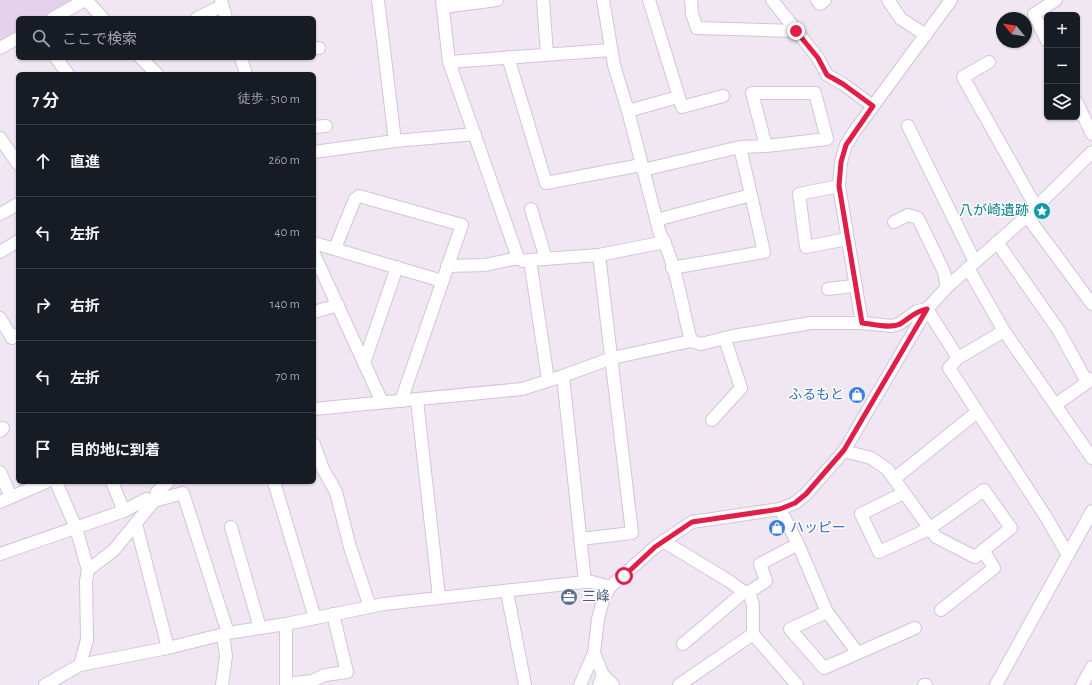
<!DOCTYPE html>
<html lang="ja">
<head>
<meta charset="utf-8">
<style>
  :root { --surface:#171b24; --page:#242831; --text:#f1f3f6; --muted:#9ea1a6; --line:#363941 }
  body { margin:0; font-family:"Alegreya Sans","Noto Sans JP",sans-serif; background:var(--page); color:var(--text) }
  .controls { position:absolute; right:12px; top:12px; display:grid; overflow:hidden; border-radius:6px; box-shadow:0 1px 3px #0004 }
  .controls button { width:36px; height:36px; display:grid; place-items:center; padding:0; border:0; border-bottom:1px solid var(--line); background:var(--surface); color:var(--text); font:20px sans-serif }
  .compass { position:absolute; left:996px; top:12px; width:36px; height:36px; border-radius:50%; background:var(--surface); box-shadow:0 1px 3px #0004; rotate:300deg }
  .stop { position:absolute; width:12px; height:12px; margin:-9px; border:3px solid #e11d48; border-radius:50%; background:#fff }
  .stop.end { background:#e11d48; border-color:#fff; box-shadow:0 1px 4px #0008 }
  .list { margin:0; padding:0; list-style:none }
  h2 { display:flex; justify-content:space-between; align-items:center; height:52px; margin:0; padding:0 16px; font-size:17px }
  h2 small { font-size:13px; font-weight:400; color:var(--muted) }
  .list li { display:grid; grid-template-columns:26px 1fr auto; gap:12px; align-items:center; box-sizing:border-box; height:72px; padding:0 16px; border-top:1px solid var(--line) }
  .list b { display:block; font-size:15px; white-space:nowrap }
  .list em { font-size:13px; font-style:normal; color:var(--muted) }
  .icon { flex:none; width:22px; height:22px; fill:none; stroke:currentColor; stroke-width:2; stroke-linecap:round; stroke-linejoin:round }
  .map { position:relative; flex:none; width:1092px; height:685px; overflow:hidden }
  .search { position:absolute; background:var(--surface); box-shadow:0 1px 3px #0004; left:16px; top:16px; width:300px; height:44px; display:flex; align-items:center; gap:10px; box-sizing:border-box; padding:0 14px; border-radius:6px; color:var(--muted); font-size:15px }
  .panel { position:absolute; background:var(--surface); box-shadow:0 1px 3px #0004; left:16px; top:72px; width:300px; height:412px; border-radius:6px }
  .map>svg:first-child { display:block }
  .education { fill:#e6d1ec }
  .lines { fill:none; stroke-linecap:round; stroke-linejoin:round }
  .minor-casing { stroke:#d3c4d9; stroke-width:14 }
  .minor { stroke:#fff; stroke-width:12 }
  .route { stroke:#e11d48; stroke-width:5 }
  .labels { text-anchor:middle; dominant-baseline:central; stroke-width:3; stroke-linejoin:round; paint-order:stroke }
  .culture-label { font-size:14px; fill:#0d838f; stroke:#fff; text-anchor:end }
  .shop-label { font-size:14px; fill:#366cbe; stroke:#fff; text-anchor:end }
  .service-label { font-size:14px; fill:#4e5e75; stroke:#fff; text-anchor:start }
</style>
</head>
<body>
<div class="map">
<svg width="1092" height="685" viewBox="0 0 1092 685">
  <rect width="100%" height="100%" fill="#f0e7f3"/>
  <polygon class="education" points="0,0 71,0 72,2 44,18 18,18 18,33 0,44"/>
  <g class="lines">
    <g class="minor-casing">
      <g id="minor">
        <polyline points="86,0 103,18"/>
        <polyline points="221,0 226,18"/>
        <polyline points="378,0 395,141"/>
        <polyline points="442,0 449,62 518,258"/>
        <polyline points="543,0 547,54"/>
        <path d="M603 0 614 65 628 111 660 234C675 259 683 311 691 341"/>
        <polyline points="649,0 682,107 723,96"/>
        <polyline points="691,0 692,14 697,28 796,31"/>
        <polyline points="772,0 818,58 827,75 843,84 873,106"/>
        <polyline points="817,0 820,4 825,0"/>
        <polyline points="888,0 901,19 926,35"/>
        <polyline points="443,7 497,0"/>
        <polyline points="53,18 85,0"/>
        <polyline points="197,18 222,6"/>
        <polyline points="1047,41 1034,14 1056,0"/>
        <polyline points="0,48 18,38"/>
        <polyline points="314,48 319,48"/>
        <polyline points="508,57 546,183 641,165"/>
        <polyline points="56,58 68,74"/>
        <polyline points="141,58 157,74"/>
        <polyline points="241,58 246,74"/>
        <polyline points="449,62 611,50"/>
        <polyline points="989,62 963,77 1036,207"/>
        <polyline points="1077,103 1092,134"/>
        <polyline points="628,111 678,97"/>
        <polyline points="908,126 975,262"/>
        <polyline points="314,127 326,126"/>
        <polyline points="0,138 18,164"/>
        <polyline points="314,152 395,141 475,134"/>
        <polyline points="643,170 740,147 766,146 827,139 815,93 752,93 766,146"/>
        <polyline points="839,186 799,194 806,247 847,239"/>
        <polyline points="531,209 546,259"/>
        <polyline points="0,214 18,204"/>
        <polyline points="1027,216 1092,304"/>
        <polyline points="656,220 751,195"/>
        <polyline points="894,222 908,215 918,218 944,272 947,287"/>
        <polyline points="997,242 1059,331 1087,382"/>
        <polyline points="314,243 442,281"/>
        <polyline points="335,248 355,199 359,196 462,225 401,401"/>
        <polyline points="0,252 18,241"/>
        <polyline points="314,254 382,402"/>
        <polyline points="530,260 548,380"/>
        <polyline points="447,266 485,265 518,258 523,261 530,260 599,255 665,242"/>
        <polyline points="672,268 764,252 740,147"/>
        <polyline points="968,268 1004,331 1092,458"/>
        <polyline points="828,289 854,286"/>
        <polyline points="314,312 338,305"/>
        <polyline points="0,318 12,338 18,334"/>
        <polyline points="862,323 839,186 841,162 846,145 854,132 951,0"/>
        <polyline points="1004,331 958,358 949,368 1046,517 1068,555"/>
        <polyline points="364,363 397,267"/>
        <polyline points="417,400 439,597"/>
        <polyline points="1055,405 1092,379"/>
        <polyline points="314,409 522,389 563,376"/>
        <polyline points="712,420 741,388 725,339"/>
        <polyline points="0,431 3,428"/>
        <polyline points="314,444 323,469 336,492 350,547 370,607"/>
        <polyline points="844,451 871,458 887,469 936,537 975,557 1011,528 984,490 929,529 879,552 861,514 904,493"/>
        <polyline points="0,472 11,497"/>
        <polyline points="894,479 977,412"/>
        <polyline points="112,482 124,511"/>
        <polyline points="274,482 315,618"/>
        <polyline points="0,502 46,482"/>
        <polyline points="780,509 798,544 827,612 857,652"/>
        <polyline points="136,524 168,648"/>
        <polyline points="231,527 260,628"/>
        <polyline points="580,539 632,533 599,255"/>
        <polyline points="663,541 729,581 744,592 749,592 753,605 753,634 797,685"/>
        <polyline points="0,554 124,511 146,499 154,501 183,493 228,633"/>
        <polyline points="88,570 114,550 154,501 157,492 168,482"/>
        <polyline points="585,582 563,376 612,358 691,341 701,344 733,336 811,323 862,323 892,326 899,324 917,311 927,309 958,358"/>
        <polyline points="507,592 525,685"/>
        <polyline points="749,592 766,581 760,564 798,544"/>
        <polyline points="941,610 994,568 983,550"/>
        <polyline points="827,612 790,629 824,668 915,628"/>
        <polyline points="286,624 286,684 312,681 325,675 347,672 333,614"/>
        <polyline points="683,644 744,592"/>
        <polyline points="594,653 603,675 599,685"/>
        <polyline points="80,665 168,648 228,633 286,624 384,604 585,582 592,582 610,587"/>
        <polyline points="603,675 613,685"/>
        <polyline points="45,685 80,665 87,640 86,581 88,570 76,528 56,482"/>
        <polyline points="222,685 226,656 223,635"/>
        <polyline points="580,685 594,653 598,619 603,600 610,587 655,547 692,522 780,509 795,503 806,494 844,451 927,309 947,287 1027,216 1092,152"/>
        <polyline points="679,685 753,634"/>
        <polyline points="924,685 926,685"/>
        <polyline points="996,685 1092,511"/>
        <polyline points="1082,685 1092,667"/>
      </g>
    </g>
    <use href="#minor" class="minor"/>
  </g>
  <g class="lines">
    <path class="route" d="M624 576 655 547 692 522 780 509 795 503 806 494 844 450 927 309C915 311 910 318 900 324 890 329 873 324 862 323L839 186 841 162 846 145 873 106 843 84 827 75 818 58 796 31"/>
  </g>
  <defs>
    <g id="sight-disc" transform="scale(0.9)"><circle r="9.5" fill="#0f9aa8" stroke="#fff"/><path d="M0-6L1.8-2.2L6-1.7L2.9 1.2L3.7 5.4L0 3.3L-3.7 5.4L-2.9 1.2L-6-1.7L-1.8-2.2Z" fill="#fff"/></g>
    <g id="shop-disc" transform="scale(0.9)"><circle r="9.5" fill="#3f7fe0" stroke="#fff"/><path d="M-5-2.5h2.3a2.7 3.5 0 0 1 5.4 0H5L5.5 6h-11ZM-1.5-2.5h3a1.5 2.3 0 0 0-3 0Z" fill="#fff"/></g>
    <g id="office-disc" transform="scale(0.9)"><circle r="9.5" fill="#5c6f8a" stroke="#fff"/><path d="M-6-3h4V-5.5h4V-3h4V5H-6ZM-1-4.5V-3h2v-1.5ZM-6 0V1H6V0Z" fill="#fff"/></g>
  </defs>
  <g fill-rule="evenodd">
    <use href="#sight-disc" x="1042" y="211"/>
    <use href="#shop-disc" x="857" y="395"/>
    <use href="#shop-disc" x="777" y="528"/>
    <use href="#office-disc" x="569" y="597"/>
  </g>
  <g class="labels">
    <g class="culture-label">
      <text x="1029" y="211">八が崎遺跡</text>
    </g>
    <g class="shop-label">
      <text x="844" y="395">ふるもと</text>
      <text x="790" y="528" text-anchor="start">ハッピー</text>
    </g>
    <g class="service-label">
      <text x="582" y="597">三峰</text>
    </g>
  </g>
</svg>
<div class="controls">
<button>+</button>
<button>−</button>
<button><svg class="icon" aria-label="layers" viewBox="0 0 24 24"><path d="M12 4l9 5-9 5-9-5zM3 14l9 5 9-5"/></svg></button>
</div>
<svg class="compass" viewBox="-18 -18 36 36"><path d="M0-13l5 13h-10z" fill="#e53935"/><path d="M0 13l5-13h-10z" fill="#9ea1a6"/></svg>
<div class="stop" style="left:624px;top:576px"></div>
<div class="stop end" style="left:796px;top:31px"></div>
<div class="search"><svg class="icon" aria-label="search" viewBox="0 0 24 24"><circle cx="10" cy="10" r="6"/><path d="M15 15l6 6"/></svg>ここで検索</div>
<section class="panel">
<h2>7 分<small>徒歩 · 510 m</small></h2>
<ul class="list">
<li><svg class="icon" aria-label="ahead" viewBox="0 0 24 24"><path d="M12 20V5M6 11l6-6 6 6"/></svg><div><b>直進</b></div><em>260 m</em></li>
<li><svg class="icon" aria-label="left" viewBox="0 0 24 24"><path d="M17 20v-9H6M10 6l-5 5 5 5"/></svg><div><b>左折</b></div><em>40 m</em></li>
<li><svg class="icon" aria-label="right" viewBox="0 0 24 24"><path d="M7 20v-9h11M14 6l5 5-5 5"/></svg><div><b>右折</b></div><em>140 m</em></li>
<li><svg class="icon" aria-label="left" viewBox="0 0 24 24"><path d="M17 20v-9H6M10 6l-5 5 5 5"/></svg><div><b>左折</b></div><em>70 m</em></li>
<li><svg class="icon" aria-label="arrive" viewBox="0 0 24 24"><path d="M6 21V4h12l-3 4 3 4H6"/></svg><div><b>目的地に到着</b></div></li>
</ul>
</section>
</div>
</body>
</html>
